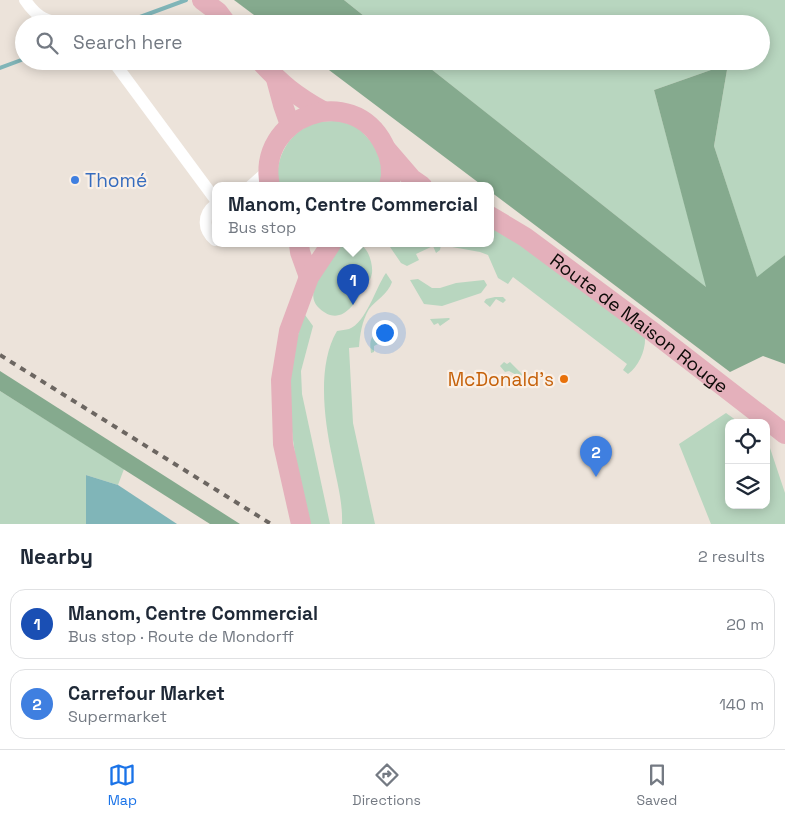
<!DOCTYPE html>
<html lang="en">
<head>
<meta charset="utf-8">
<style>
  :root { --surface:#fff; --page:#f2f2f3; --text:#1f2937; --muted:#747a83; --line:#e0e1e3; --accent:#1a73e8 }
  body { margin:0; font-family:"Space Grotesk",sans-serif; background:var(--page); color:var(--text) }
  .controls { position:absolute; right:15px; bottom:15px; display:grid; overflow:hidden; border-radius:10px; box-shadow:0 2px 12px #0003 }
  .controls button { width:45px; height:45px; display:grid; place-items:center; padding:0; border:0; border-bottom:1px solid var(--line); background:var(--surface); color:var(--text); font:25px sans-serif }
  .you { position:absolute; left:384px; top:332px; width:18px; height:18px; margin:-12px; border:4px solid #fff; border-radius:50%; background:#1a73e8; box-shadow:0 0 0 8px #1a73e833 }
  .badge { display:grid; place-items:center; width:32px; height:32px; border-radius:50%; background:var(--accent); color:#fff; font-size:16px; font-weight:700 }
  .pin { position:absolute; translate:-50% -41px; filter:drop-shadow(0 1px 2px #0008) }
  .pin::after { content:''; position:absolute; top:26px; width:18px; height:15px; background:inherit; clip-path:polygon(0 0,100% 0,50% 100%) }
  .popup { position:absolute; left:212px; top:182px; width:282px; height:65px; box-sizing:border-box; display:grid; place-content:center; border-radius:10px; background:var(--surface); filter:drop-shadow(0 1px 4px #0005); font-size:16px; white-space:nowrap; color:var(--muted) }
  .popup b { font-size:19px; color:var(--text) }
  .popup::after { content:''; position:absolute; left:50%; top:100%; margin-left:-10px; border:10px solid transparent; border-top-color:var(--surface) }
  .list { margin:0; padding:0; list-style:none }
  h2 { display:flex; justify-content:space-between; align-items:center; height:65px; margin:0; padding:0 20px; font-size:21px }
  h2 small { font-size:16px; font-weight:400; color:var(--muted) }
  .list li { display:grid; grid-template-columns:32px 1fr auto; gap:15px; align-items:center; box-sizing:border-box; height:70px; margin:0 10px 10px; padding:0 10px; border:1px solid var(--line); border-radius:15px }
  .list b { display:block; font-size:19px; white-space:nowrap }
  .list p { margin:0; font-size:16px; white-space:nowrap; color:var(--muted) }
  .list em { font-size:16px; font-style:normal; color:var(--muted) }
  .icon { flex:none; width:28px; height:28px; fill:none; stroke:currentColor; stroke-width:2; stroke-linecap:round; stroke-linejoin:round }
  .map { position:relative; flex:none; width:785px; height:524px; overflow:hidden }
  .search { position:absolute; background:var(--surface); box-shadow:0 2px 12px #0003; left:15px; right:15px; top:15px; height:55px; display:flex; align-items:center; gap:12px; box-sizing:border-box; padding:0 18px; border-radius:28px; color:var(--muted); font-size:19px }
  .sheet { height:225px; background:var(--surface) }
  nav { display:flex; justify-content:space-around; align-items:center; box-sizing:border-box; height:70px; border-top:1px solid var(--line); background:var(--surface); font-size:14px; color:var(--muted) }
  nav a { display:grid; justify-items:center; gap:2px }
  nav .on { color:var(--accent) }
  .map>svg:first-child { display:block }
  .green { fill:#b8d6bf }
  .forest { fill:#85aa8e }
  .water { fill:#80b5b8 }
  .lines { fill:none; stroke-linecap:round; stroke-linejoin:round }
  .stream { stroke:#80b5b8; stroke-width:4 }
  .minor { stroke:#fff; stroke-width:12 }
  .primary { stroke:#e4b0bb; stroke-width:20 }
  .rail { stroke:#6c6661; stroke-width:4; stroke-dasharray:6 6; stroke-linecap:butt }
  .shop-dot { fill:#3f7fe0; stroke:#faf0e7; stroke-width:2 }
  .food-dot { fill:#e8710a; stroke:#faf0e7; stroke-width:2 }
  .labels { text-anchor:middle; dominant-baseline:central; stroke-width:4.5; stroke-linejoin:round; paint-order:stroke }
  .shop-label { font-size:19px; fill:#366cbe; stroke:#faf0e7; text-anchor:start }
  .street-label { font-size:19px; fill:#0e0b08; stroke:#faf0e7 }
  .food-label { font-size:19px; fill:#c56008; stroke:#faf0e7; text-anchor:end }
</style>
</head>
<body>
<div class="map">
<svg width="785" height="524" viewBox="0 0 785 524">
  <rect width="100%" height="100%" fill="#ece3da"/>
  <g class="green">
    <polygon points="344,0 785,0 785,255 757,278 714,146 728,64 654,90 707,288 421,61 761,61 761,24 374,24"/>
    <path d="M338 121 357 126 382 154 385 186H278C274 158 289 130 318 122 325 121 332 121 338 121Z"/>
    <path d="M491 225 542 258 645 336C646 350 639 366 628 374L623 370 627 364 513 277 508 284 498 278 488 255 480 252 441 245 440 250 436 253 433 246 416 254 419 260 407 266 401 263 388 244H490Z"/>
    <path d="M347 244C352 244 358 243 362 246 369 250 373 265 372 273 371 280 366 285 363 290 353 307 339 327 319 308 302 293 327 263 336 247Z"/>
    <path d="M386 273 392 282C388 294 376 300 369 309 362 321 360 334 359 347L349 348 353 423 375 524H342C343 500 336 479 332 456 324 418 317 365 337 331 341 330 346 330 349 329 366 323 376 287 386 273Z"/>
    <polygon points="418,279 432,288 440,288 456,283 484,280 487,285 481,293 442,306 424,304 410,280"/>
    <polygon points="495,297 503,297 506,300 503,303 496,299 490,307 484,302 486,299"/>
    <path d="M305 315 313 326 301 371 302 394 330 524H309C294 456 277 382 305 315Z"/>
    <polygon points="449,318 450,319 440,326 438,323 434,325 430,319"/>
    <path d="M377 333 380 343 374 346V352L371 353C370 343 369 338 377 333Z"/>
    <polygon points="504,362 507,364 510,362 523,375 520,377 509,371 505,372 500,366"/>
    <polygon points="0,391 124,469 118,485 86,475 86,524 0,524"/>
    <polygon points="726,413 740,423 729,423 729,505 766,505 766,441 768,442 785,493 785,524 711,524 679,444"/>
  </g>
  <g class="forest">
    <polygon points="234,0 344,0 374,24 266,24"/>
    <polygon points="317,61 421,61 706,287 654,90 728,64 714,146 757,277 785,255 785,364 763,356 730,372 491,192 490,186 483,186"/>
    <polygon points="0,371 240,524 210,524 0,391"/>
  </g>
  <polygon class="water" points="86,475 118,485 177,524 86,524"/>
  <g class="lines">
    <g class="stream">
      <polyline points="121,24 186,0"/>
      <polyline points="0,68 24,59"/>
    </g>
    <g class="minor">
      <path d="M25 0C37 18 47 22 68 24"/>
      <polyline points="113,61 215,199"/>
      <polyline points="251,186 268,171"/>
      <path d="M215 205C202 215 203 230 215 240"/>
    </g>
    <g class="primary">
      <polyline points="202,0 218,12 227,24"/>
      <path d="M260 61C281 84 296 96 323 111"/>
      <polyline points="276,79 283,105 290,125"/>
      <polyline points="387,150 412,179 422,186"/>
      <path d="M270 186C255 116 352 81 384 145 391 158 393 172 389 186"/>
      <path id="s1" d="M490 216 525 237 653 332 785 434"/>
      <polyline points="299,244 300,252 309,277"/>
      <polyline points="301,524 283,444 281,380 289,331 309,277 331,244"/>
    </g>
    <polyline class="rail" points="0,355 271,524"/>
  </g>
  <circle class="shop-dot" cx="75" cy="180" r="5"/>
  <circle class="food-dot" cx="564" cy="379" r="5"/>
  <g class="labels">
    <g class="shop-label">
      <text x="85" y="180">Thomé</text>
    </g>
    <g class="street-label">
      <text stroke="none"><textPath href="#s1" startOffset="184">Route de Maison Rouge</textPath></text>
    </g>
    <g class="food-label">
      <text x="554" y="379">McDonald's</text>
    </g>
  </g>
</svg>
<div class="controls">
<button><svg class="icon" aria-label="locate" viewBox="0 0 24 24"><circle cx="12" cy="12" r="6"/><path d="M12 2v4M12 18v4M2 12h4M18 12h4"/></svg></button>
<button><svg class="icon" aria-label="layers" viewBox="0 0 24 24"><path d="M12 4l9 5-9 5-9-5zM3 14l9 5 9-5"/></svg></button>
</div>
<div class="you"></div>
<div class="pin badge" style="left:353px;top:305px;background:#1a4fb4">1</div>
<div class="popup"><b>Manom, Centre Commercial</b>Bus stop</div>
<div class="pin badge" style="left:596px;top:477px;background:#3f7fe0">2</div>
<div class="search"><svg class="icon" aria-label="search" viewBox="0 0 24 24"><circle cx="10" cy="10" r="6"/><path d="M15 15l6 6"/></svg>Search here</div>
</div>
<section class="sheet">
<h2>Nearby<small>2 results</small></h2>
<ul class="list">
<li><span class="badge" style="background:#1a4fb4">1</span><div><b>Manom, Centre Commercial</b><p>Bus stop · Route de Mondorff</p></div><em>20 m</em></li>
<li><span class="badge" style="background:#3f7fe0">2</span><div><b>Carrefour Market</b><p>Supermarket</p></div><em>140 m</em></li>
</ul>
</section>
<nav>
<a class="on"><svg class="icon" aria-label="map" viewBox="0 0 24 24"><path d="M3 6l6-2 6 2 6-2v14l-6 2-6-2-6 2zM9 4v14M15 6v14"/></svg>Map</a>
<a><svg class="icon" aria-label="directions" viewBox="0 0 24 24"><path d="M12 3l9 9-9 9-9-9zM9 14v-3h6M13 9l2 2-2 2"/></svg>Directions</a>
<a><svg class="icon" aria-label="saved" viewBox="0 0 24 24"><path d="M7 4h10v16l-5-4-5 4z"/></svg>Saved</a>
</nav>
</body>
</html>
